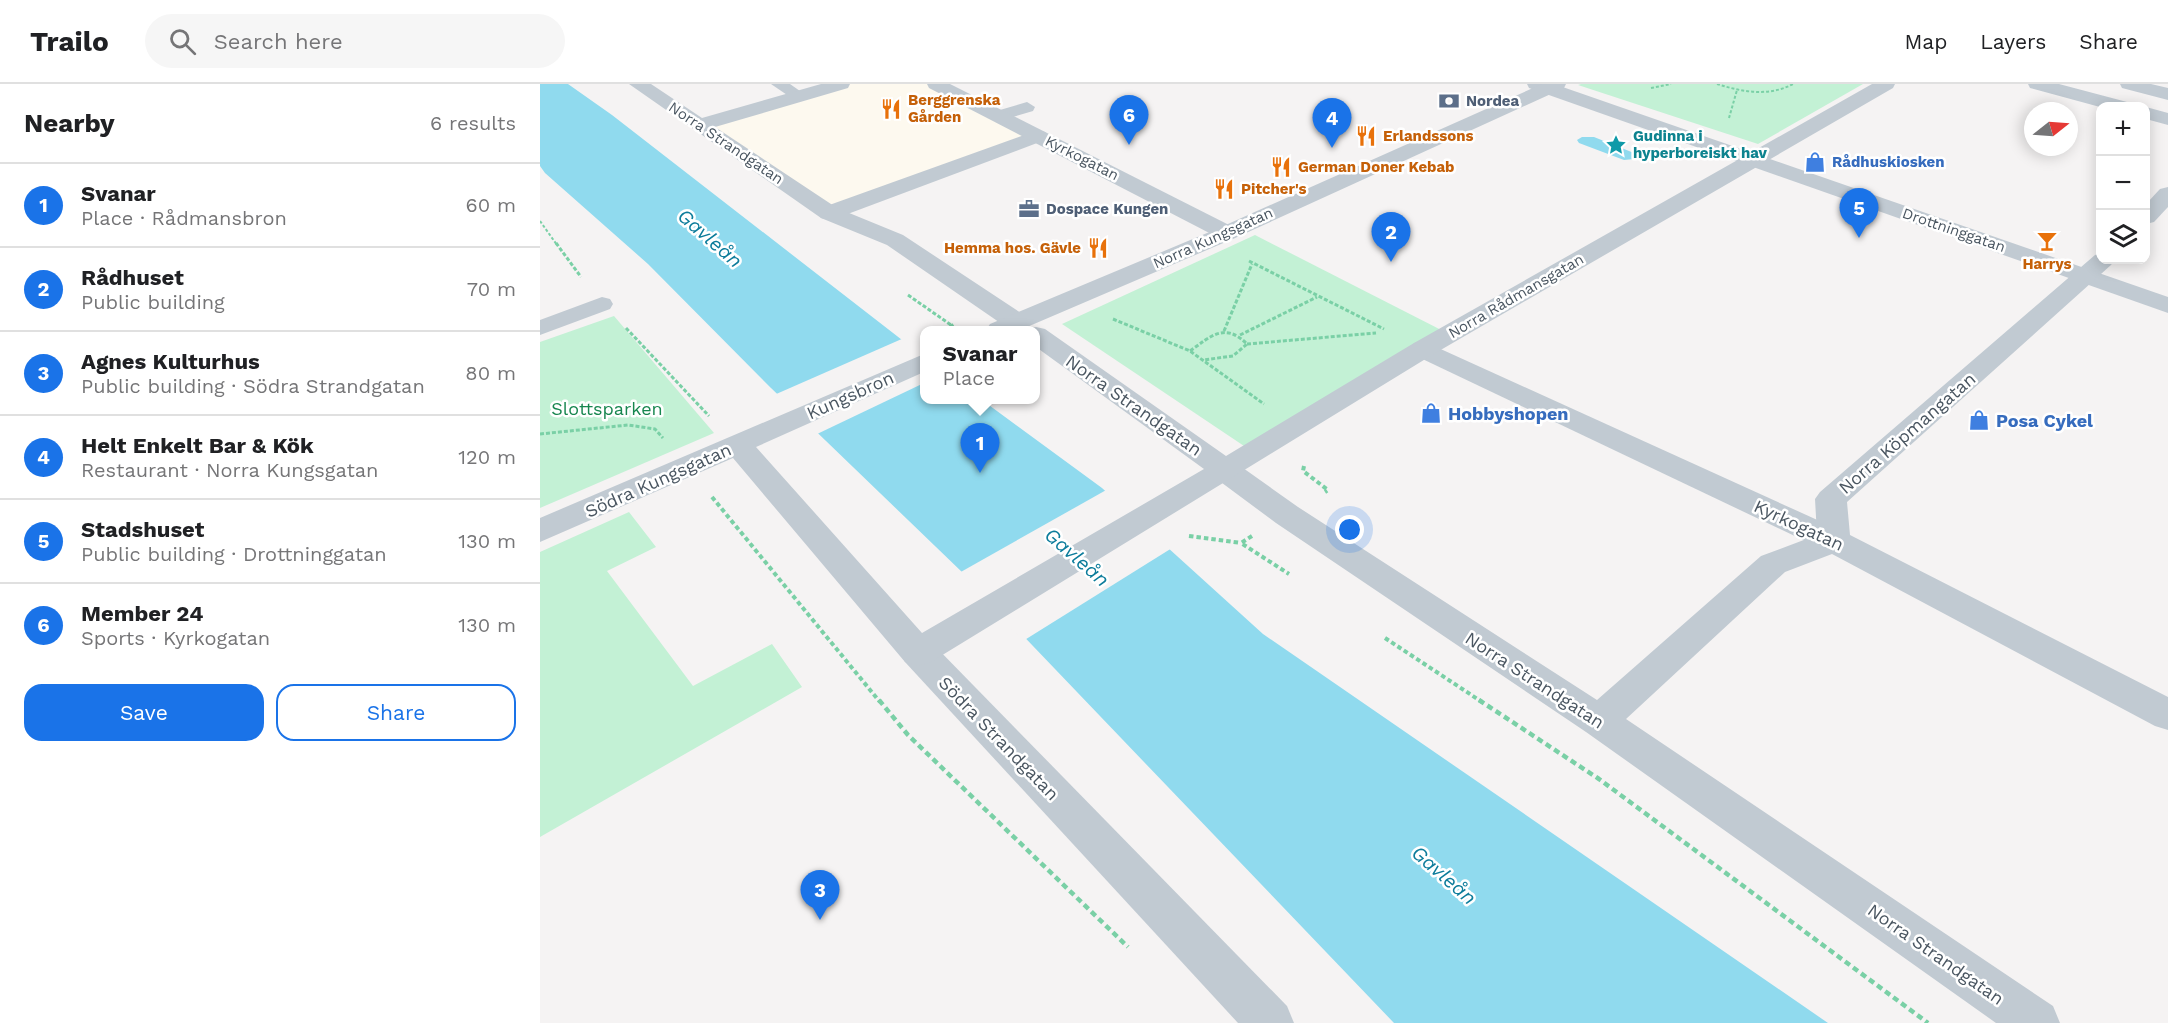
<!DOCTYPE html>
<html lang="en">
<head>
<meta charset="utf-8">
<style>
  :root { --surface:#fff; --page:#f6f6f6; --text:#202124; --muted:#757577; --line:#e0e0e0; --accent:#1a73e8 }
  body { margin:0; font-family:"Work Sans",sans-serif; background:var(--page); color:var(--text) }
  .controls { position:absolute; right:18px; top:18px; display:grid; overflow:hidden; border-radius:12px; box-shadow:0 3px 15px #0003 }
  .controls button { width:54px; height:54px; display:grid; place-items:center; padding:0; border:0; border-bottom:2px solid var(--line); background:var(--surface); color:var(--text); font:30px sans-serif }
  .compass { position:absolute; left:1484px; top:18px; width:54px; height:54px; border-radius:50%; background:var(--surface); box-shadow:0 3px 15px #0003; rotate:73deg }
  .you { position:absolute; left:810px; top:446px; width:21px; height:21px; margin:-15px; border:4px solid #fff; border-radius:50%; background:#1a73e8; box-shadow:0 0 0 9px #1a73e833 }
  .badge { display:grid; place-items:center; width:39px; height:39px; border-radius:50%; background:var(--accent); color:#fff; font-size:20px; font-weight:700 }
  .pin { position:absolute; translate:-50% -50px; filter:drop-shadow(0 2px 3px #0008) }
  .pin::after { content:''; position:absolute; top:32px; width:21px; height:18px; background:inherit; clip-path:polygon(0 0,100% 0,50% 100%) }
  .popup { position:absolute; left:380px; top:242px; width:120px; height:78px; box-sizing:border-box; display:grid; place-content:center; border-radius:12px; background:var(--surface); filter:drop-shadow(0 2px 4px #0005); font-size:20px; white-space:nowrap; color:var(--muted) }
  .popup b { font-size:22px; color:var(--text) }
  .popup::after { content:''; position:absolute; left:50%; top:100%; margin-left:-12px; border:12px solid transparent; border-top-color:var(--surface) }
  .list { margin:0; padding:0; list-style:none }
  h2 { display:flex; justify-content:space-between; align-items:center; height:78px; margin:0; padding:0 24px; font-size:26px }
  h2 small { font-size:20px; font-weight:400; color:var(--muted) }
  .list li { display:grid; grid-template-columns:39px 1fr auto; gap:18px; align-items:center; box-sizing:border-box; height:84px; padding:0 24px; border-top:2px solid var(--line) }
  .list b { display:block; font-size:22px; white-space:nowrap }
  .list p { margin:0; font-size:20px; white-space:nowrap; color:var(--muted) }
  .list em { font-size:20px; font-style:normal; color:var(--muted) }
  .actions { display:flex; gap:12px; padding:18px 24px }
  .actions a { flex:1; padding:14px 0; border:2px solid var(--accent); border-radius:18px; text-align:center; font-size:21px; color:var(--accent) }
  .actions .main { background:var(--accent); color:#fff }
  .icon { flex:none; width:33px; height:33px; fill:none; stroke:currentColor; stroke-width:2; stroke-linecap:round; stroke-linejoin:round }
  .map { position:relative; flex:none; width:1628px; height:939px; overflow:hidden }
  header { display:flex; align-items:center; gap:36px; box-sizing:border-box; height:84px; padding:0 30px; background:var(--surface); border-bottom:2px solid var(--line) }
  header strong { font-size:28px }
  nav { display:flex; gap:33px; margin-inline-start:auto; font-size:21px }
  .search { width:420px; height:54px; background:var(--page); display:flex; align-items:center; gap:15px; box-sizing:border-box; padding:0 21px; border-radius:33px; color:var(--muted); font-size:22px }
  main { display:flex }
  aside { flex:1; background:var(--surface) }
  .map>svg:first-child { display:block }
  .commercial { fill:#fdf9ef }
  .green { fill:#c3f1d5 }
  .water { fill:#90daee }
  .pier { fill:#f5f3f3 }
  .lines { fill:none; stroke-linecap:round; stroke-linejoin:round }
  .path-far3 { stroke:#7ad0a6; stroke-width:2; stroke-dasharray:3 2; stroke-linecap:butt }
  .path-far2 { stroke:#7ad0a6; stroke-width:3; stroke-dasharray:4 2; stroke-linecap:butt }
  .path-far1 { stroke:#7ad0a6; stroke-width:4; stroke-dasharray:4.5 3; stroke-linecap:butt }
  .path { stroke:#7ad0a6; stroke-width:4.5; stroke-dasharray:6 4; stroke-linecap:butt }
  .service { fill:#c1cad2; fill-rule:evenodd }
  .pedestrian { fill:#c1cad2; fill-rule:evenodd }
  .minor { fill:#c1cad2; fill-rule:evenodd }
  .tertiary { fill:#c1cad2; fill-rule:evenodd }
  .labels { text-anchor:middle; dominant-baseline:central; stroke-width:5; stroke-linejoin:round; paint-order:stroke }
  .far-food-label { font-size:15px; font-weight:bold; fill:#c56008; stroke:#fff; text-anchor:start }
  .far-service-label { font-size:15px; font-weight:bold; fill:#4e5e75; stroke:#fff; text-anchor:start }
  .far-culture-label { font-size:15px; font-weight:bold; fill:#0d838f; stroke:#fff; text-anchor:start }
  .far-street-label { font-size:15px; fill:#4a5661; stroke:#fff }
  .far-shop-label { font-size:15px; font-weight:bold; fill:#366cbe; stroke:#fff; text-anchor:start }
  .street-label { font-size:18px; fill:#4a5661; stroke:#fff }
  .park-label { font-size:18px; fill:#17864f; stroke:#fff }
  .shop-label { font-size:18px; font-weight:bold; fill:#366cbe; stroke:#fff; text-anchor:start }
  .water-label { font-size:20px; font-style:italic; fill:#0c7c9b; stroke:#fff }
</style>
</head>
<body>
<header>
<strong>Trailo</strong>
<div class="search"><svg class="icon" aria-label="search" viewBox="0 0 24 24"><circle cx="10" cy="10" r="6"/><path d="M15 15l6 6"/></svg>Search here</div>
<nav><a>Map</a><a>Layers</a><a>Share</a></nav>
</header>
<main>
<aside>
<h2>Nearby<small>6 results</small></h2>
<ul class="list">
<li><span class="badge">1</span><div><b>Svanar</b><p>Place · Rådmansbron</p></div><em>60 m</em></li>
<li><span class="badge">2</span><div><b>Rådhuset</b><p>Public building</p></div><em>70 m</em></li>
<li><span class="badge">3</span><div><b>Agnes Kulturhus</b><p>Public building · Södra Strandgatan</p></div><em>80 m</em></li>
<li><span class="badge">4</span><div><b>Helt Enkelt Bar &amp; Kök</b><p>Restaurant · Norra Kungsgatan</p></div><em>120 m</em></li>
<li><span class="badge">5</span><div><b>Stadshuset</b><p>Public building · Drottninggatan</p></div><em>130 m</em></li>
<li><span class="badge">6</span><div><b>Member 24</b><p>Sports · Kyrkogatan</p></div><em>130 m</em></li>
</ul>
<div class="actions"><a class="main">Save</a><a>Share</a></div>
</aside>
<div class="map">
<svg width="1628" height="939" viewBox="0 0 1628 939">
  <rect width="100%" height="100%" fill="#f5f3f3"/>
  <polygon class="commercial" points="301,0 396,0 498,52 289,129 160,41"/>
  <g class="green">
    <polygon points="1041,0 1323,0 1218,60 1038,1"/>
    <polygon points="715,151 911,251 713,368 522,240"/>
    <polygon points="74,232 174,349 0,424 0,258"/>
    <polygon points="89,428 116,463 67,487 153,602 232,560 262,603 0,753 0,468"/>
  </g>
  <g class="water">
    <polygon points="0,0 28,0 72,31 384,273 384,316 442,316 562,404 723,550 1288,939 854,939 423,489 231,304 108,180 5,89 0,82"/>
    <polygon points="1042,53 1054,53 1099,71 1094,75 1084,76 1039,59 1037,56"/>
  </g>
  <g class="pier">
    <polygon points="364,254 384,269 384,299 275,351 234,311"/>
    <polygon points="568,405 632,464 483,557 419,489"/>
  </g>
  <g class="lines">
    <g class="path-far3">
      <path d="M1177 0C1202 8 1229 13 1253 0"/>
      <polyline points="1111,4 1131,0"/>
      <polyline points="1189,34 1197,6"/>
      <polyline points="368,35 381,31"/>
      <polyline points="0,137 17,161"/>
    </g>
    <g class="path-far2">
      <polyline points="16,159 41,193"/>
      <polyline points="709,177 844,245"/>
      <polyline points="368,211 411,241"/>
      <polyline points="573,235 650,267 724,320"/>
      <polyline points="86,244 169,332"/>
      <polyline points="405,246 414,240"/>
      <polyline points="684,247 712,180"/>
      <polyline points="700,251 777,213"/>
      <polyline points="707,260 836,249"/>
      <path d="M650 267C671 252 685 238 707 260L693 272 663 276"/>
      <polyline points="0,350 88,341 115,345 123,354"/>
    </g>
    <g class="path-far1">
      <polyline points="764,382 763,387 788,406 785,408"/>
      <polyline points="172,413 340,618"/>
      <polyline points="649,452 701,459"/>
      <polyline points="712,452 701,459 749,490"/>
      <polyline points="845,554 942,618"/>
    </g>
    <g class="path">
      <polyline points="339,616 368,651 588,863"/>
      <polyline points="939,616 1059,695 1388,939"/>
    </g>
    <g class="service">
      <polygon points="231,0 250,0 267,12 265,15 253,15"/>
      <polygon points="487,18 495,23 493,27 459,37 453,36 451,32 453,28"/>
      <polygon points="62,213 70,215 73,220 70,225 0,251 0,236"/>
    </g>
    <g class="pedestrian">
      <polygon points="987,0 1014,0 1628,213 1628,229 989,4"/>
      <polygon points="498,46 505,48 508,52 505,56 297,134 289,136 281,134 278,129 281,124"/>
      <polygon points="883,257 1306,449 1310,457 1306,465 1294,468 1282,465 874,271 870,265 874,259"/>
    </g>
    <g class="minor">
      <polygon points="89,0 111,0 162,34 281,0 310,0 308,4 175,43 297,124 363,151 487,233 491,239 487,245 479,246 469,245 347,161 281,134"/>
      <polygon points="387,0 410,0 695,144 699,149 695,154 687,156 679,154 389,4"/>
      <polygon points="1488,0 1519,0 1587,18 1590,22 1560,23 1490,4"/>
      <polygon points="1580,0 1611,0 1628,4 1628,16 1582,4"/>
      <polygon points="1606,23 1628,29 1628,41 1606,35"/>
      <polygon points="1628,103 1628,123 1614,138 1606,140 1606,120 1620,105"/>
      <polygon points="1560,169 1560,176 1575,176 1571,181 1307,418 1310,451 1628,613 1628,646 1615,642 1292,470 1245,488 1086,635 1513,922 1520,939 1456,939 1046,648 736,439 674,393 670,386 674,379 685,376 696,379 758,423 1057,616 1221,472 1277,451 1275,415 1280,408 1555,171"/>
      <polygon points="378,554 391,558 747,922 754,939 698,939 365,578 360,568 365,558"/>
    </g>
    <g class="tertiary">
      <polygon points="1002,0 1026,0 1024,4 695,154 480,246 446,246 450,240 679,144"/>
      <polygon points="1332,0 1355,0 1353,4 892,271 391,578 378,582 365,578 193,374 0,458 0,434 384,270 384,288 216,363 382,549 664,385 496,263 496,246 487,245 496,243 505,245 686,372 874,259"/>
    </g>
  </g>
  <defs>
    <g id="bank-bare" transform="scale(1.62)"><path d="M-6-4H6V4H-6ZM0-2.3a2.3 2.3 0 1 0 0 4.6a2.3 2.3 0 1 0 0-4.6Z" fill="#5c6f8a" stroke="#fff" stroke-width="2.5" paint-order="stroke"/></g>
    <g id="restaurant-bare" transform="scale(1.62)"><path d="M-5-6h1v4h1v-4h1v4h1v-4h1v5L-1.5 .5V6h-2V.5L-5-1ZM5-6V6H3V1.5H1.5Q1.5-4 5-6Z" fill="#e8710a" stroke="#fff" stroke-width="2.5" paint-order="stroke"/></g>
    <g id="sight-bare" transform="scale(1.62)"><path d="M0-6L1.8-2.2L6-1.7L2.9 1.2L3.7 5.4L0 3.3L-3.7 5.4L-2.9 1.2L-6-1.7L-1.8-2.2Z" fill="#0f9aa8" stroke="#fff" stroke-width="2.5" paint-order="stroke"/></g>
    <g id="shop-bare" transform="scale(1.62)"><path d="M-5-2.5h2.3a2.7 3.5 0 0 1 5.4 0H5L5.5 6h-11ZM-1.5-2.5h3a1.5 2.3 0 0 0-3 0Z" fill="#3f7fe0" stroke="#fff" stroke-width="2.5" paint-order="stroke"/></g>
    <g id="office-bare" transform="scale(1.62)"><path d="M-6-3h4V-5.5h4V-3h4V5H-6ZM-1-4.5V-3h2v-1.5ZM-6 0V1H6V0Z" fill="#5c6f8a" stroke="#fff" stroke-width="2.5" paint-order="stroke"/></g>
    <g id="bar-bare" transform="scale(1.62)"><path d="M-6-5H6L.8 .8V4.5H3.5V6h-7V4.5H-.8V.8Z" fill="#e8710a" stroke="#fff" stroke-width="2.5" paint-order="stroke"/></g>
  </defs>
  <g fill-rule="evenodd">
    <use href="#bank-bare" x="909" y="17"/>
    <use href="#restaurant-bare" x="351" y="25"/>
    <use href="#restaurant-bare" x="826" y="52"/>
    <use href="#sight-bare" x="1076" y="61"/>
    <use href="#shop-bare" x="1275" y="78"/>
    <use href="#restaurant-bare" x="741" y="83"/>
    <use href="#restaurant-bare" x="684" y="105"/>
    <use href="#office-bare" x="489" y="125"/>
    <use href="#bar-bare" x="1507" y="157"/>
    <use href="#restaurant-bare" x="558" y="164"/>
    <use href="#shop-bare" x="891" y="329"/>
    <use href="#shop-bare" x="1439" y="336"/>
  </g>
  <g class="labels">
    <g class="far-food-label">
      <text x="368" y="16">Berggrenska<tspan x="368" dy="17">Gården</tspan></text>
      <text x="843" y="52">Erlandssons</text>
      <text x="758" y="83">German Doner Kebab</text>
      <text x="701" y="105">Pitcher's</text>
      <text x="541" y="164" text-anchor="end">Hemma hos. Gävle</text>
      <text x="1507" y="180" text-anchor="middle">Harrys</text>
    </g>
    <g class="far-service-label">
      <text x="926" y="17">Nordea</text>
      <text x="506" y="125">Dospace Kungen</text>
    </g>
    <g class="far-culture-label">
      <text x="1093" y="52">Gudinna i<tspan x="1093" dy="17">hyperboreiskt hav</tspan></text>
    </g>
    <g class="far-street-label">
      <text transform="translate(186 59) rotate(34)">Norra Strandgatan</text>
      <text transform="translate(542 74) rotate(27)">Kyrkogatan</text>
      <text transform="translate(1414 146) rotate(19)">Drottninggatan</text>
      <text transform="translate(673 154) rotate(-24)">Norra Kungsgatan</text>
      <text transform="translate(976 212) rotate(-30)">Norra Rådmansgatan</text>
    </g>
    <g class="far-shop-label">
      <text x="1292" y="78">Rådhuskiosken</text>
    </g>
    <g class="street-label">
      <text transform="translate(310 311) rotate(-24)">Kungsbron</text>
      <text transform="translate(594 321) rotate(35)">Norra Strandgatan</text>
      <text transform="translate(1367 349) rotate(-41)">Norra Köpmangatan</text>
      <text transform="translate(118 396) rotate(-24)">Södra Kungsgatan</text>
      <text transform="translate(1259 441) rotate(25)">Kyrkogatan</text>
      <text transform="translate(995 596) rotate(33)">Norra Strandgatan</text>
      <text transform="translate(459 654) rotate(46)">Södra Strandgatan</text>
      <text transform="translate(1396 870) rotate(35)">Norra Strandgatan</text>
    </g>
    <g class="park-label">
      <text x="67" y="324">Slottsparken</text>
    </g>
    <g class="shop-label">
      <text x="908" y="329">Hobbyshopen</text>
      <text x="1456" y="336">Posa Cykel</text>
    </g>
    <g class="water-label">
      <text transform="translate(170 154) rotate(41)">Gavleån</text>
      <text transform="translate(537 473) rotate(41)">Gavleån</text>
      <text transform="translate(904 791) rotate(41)">Gavleån</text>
    </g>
  </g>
</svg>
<div class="controls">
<button>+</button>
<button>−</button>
<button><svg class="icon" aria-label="layers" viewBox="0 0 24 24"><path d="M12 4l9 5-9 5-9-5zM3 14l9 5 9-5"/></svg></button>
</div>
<svg class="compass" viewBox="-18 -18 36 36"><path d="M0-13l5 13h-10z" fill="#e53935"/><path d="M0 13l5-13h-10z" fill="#757577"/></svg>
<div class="you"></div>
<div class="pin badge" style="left:440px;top:389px">1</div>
<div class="popup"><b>Svanar</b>Place</div>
<div class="pin badge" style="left:851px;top:178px">2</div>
<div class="pin badge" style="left:280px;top:836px">3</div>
<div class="pin badge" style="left:792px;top:64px">4</div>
<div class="pin badge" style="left:1319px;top:154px">5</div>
<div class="pin badge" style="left:589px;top:61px">6</div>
</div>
</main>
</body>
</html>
